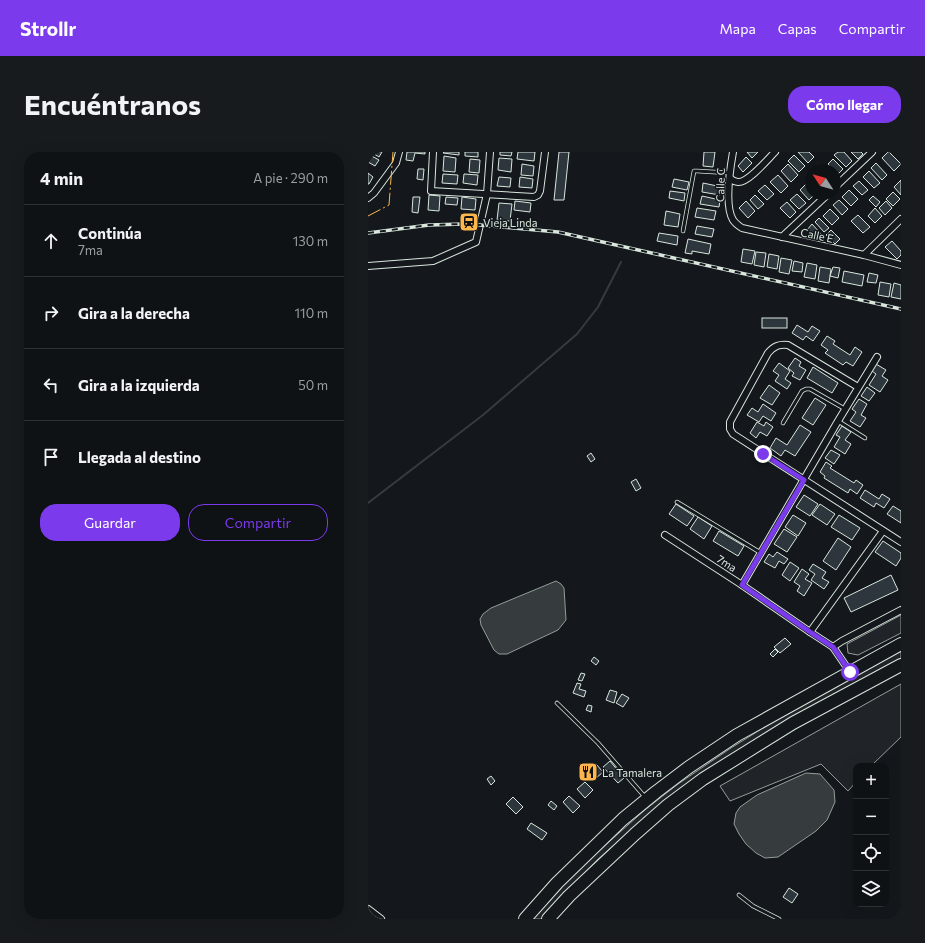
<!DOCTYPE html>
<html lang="es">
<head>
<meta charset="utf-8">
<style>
  :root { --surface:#0f1215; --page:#181b1e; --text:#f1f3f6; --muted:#9b9ea0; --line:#2f3234; --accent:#7c3aed }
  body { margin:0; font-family:Commissioner,sans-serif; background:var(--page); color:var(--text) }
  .controls { position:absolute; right:12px; bottom:12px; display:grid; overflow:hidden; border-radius:8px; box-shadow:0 4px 16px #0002 }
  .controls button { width:36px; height:36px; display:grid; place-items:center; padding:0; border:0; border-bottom:1px solid var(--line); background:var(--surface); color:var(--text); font:20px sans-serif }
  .compass { position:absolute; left:437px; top:12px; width:36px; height:36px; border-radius:50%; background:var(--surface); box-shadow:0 4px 16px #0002; rotate:306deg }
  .stop { position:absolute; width:12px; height:12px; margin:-9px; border:3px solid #7c3aed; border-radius:50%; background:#fff }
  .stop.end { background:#7c3aed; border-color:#fff; box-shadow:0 1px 4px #0008 }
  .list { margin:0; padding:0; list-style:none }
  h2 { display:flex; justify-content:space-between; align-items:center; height:52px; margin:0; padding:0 16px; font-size:17px }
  h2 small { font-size:13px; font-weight:400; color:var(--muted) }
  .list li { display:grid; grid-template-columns:26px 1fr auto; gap:12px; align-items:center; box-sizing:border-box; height:72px; padding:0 16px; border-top:1px solid var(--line) }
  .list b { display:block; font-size:15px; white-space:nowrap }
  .list p { margin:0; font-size:13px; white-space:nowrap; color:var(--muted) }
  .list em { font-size:13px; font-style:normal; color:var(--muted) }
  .actions { display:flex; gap:8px; padding:12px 16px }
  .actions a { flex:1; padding:9px 0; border:1px solid var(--accent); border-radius:16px; text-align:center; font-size:14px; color:var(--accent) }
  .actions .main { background:var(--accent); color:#fff }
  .icon { flex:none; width:22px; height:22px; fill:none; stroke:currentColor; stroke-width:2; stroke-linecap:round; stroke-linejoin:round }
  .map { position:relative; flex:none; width:533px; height:767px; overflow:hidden; border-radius:16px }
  header { display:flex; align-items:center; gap:24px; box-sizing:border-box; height:56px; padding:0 20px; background:var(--accent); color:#fff }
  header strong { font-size:19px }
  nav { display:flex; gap:22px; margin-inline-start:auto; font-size:14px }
  .intro { display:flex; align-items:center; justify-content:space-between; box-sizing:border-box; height:96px; padding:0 24px }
  h1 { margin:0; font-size:28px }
  .button { padding:10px 18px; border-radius:16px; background:var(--accent); color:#fff; font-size:14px; font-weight:700 }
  main { display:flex; gap:24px; padding:0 24px }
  aside { flex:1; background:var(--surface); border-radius:16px; box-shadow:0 4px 16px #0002 }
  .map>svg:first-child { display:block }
  .green { fill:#202428; stroke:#939e99 }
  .water { fill:#363b3e; stroke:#939e99 }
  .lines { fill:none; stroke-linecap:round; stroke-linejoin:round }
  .stream { stroke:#363b3e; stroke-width:2 }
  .building { fill:#2c363c; stroke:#d8e6dc }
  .lane-casing { stroke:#d8e6dc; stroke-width:4.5 }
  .street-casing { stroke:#d8e6dc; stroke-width:8 }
  .highway-casing { stroke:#d8e6dc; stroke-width:14 }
  .lane { stroke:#14181c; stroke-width:3 }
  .street { stroke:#14181c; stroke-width:6 }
  .highway { stroke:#14181c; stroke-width:12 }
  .rail-casing { stroke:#d8e6dc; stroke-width:3.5 }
  .rail { stroke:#14181c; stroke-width:2; stroke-dasharray:6; stroke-linecap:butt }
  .power { stroke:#ffb74d; stroke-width:1; stroke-dasharray:14 3 2 3; stroke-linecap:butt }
  .route { stroke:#7c3aed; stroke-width:5 }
  .labels { text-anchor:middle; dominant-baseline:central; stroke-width:3; stroke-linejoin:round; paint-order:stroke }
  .street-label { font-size:11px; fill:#d8e6dc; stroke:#14181c }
  .poi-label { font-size:11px; fill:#d8e6dc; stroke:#14181c; text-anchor:start }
</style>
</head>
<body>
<header>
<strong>Strollr</strong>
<nav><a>Mapa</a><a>Capas</a><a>Compartir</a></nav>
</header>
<div class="intro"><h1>Encuéntranos</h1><a class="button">Cómo llegar</a></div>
<main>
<aside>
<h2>4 min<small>A pie · 290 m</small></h2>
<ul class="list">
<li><svg class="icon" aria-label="ahead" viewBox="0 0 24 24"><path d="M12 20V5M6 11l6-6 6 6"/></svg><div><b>Continúa</b><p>7ma</p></div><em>130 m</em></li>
<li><svg class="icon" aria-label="right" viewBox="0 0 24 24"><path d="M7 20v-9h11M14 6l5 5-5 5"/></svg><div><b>Gira a la derecha</b></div><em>110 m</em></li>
<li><svg class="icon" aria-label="left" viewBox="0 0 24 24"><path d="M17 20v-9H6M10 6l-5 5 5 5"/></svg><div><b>Gira a la izquierda</b></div><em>50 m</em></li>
<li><svg class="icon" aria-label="arrive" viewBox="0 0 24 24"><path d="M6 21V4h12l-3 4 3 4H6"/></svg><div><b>Llegada al destino</b></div></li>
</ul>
<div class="actions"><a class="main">Guardar</a><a>Compartir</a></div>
</aside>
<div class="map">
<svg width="533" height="767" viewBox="0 0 533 767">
  <rect width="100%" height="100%" fill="#14181c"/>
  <g class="green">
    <polygon points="533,463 533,481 490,503 480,501 479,492"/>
    <polygon points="533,498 533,506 426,565 281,662 229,708 197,741 173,767 165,767 194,735 225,704 278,657 310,632 363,596 445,545"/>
    <polygon points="533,532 533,585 503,614 488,614 488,630 480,639 453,612 362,649 352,634"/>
  </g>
  <g class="water">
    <polygon points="188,429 193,432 196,436 198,468 190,478 139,502 131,502 126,498 113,473 112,467 115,462 123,456"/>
    <polygon points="438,621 452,622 466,638 467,650 459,668 448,679 410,705 397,706 388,701 378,692 371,682 366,672 368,661 372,655 389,643"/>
  </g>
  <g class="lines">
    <polyline class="stream" points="0,351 115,263 209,182 230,155 253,110"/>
  </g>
  <g class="building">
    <polygon points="3,0 14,0 11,5"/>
    <polygon points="39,0 57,0 57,2 47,1 45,9 38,8"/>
    <polygon points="76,0 91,0 91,3 75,1"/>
    <polygon points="97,0 110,0 110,5 97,4"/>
    <polygon points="132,0 144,0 143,4 132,3"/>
    <polygon points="150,0 167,0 166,9 149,7"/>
    <polygon points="191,0 201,0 196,48 186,48"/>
    <polygon points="336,0 347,0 345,15 335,14"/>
    <polygon points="379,0 390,0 384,6"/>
    <polygon points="430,0 441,0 446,5 440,11"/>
    <polygon points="470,0 476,0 484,9 478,15 466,3"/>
    <polygon points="483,0 493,0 495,2 490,7"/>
    <polygon points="520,0 521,0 533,12 526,19 514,6"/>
    <polygon points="0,2 11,8 7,14 0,10"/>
    <polygon points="426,3 437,14 431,20 420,9"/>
    <polygon points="76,4 88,6 87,20 75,19"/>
    <polygon points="378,5 384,11 375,20 370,14"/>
    <polygon points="131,6 144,7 143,20 130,18"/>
    <polygon points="102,7 112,8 111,21 101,20"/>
    <polygon points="465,7 475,17 470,22 467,20 467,18 465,18 460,12"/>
    <polygon points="508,11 519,23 514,28 503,16"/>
    <polygon points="154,12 166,14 165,24 153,23"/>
    <polygon points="420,12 430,23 423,30 413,19"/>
    <polygon points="50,17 56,17 55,28 49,27"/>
    <polygon points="501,19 512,31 506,36 495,25"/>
    <polygon points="0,21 5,25 1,32 0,32"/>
    <polygon points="75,22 90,23 89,32 74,31"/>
    <polygon points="96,22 110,23 109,33 95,31"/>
    <polygon points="410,23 420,34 413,41 402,30"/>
    <polygon points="131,25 143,26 142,35 129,34"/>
    <polygon points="152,25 165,27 164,36 151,35"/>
    <polygon points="306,27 321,30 319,38 304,35"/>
    <polygon points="533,28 533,43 526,35"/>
    <polygon points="491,29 500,38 494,43 485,34"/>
    <polygon points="335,31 354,35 352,43 334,40"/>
    <polygon points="438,32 443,38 443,42 447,42 441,48 432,38"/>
    <polygon points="397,33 406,42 399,48 390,39"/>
    <polygon points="481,38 490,47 483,54 474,45"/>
    <polygon points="302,39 317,41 316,49 301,46"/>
    <polygon points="525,40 532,47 525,54 518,47"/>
    <polygon points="429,42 438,51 431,57 422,48"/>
    <polygon points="61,43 72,44 71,59 60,58"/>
    <polygon points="387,43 396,52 390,57 382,48"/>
    <polygon points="334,44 352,48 351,55 332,52"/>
    <polygon points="505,44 512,50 508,55 501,48"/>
    <polygon points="45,45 52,45 50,61 44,60"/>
    <polygon points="78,45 90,46 89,53 77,52"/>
    <polygon points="94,45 108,47 107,58 93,57"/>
    <polygon points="471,48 480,57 474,63 465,53"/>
    <polygon points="147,49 163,51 162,60 146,58"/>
    <polygon points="378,49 387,59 380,66 371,56"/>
    <polygon points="518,49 524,56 517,63 511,56"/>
    <polygon points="419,50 428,60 422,66 412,56"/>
    <polygon points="131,51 144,52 142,69 129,68"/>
    <polygon points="329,56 348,59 346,68 327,65"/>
    <polygon points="507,56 514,64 507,71 500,64"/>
    <polygon points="462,57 471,66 464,73 455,64"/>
    <polygon points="298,59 312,62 310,75 296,73"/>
    <polygon points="490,63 502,75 495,81 483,69"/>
    <polygon points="451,66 461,76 456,80 447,70"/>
    <polygon points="444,72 453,82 448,87 439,78"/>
    <polygon points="329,74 346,77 344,85 327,82"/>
    <polygon points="463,78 472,87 467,92 458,83"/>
    <polygon points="291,81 310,84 309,93 289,89"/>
    <polygon points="320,87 343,92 341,102 324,99 324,102 317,101"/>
    <polygon points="524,89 533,99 533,103 529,107 517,95"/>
    <polygon points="375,97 387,99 384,112 373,110"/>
    <polygon points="388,100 398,101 396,115 386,113"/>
    <polygon points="401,102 411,104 409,117 399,115"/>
    <polygon points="413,106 424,108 421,122 411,120"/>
    <polygon points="426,109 435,111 434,120 424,119"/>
    <polygon points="439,111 449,113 447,127 436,125"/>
    <polygon points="452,115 463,117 461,131 450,129"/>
    <polygon points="465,115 472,116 470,126 462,124"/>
    <polygon points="476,119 496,123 494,134 474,130"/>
    <polygon points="501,121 510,123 508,131 499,130"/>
    <polygon points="512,130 523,132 521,145 510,143"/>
    <polygon points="526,131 533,133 533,147 523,145"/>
    <rect x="394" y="166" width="25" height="10"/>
    <polygon points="429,173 440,180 444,174 452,179 445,189 438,184 435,188 424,181"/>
    <polygon points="459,184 467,189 465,192 482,203 487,195 494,200 485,214 478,210 475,213 457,201 460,198 453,193"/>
    <polygon points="427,206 433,210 431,214 438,218 432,228 424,224 426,221 420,216"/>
    <polygon points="411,211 422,219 417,227 423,231 419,237 407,229 411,223 405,219"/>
    <polygon points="508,212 518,218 514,224 520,228 512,240 501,233 508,222 504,219"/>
    <polygon points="445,215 470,231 464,241 439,226"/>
    <polygon points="401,233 412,241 404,253 392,246"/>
    <polygon points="499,235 507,241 501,249 493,244"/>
    <polygon points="447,246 458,253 445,273 434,266"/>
    <polygon points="491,247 499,252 493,263 498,266 492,275 482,269 488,260 484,257"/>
    <polygon points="395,252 408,261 403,269 395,264 391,270 379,263 384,256 390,260"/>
    <polygon points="389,270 396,274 398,270 405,275 399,284 392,280 388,286 382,281"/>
    <polygon points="432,273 443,280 427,304 417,298 413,304 402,296 408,286 419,293"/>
    <polygon points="474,274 483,280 477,288 483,292 477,302 466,295 472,285 468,283"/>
    <polygon points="463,298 472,303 466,312 457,306"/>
    <polygon points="223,301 227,307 223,310 219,304"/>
    <polygon points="458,310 464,314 462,316 486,331 488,328 495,333 489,342 482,337 480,341 456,326 457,324 452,320"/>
    <polygon points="268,327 273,336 268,339 263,330"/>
    <polygon points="497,338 511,347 514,342 522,347 516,356 508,351 506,355 492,346"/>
    <polygon points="436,343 450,352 442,364 428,355"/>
    <polygon points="308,352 326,364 319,374 301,362"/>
    <polygon points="452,352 467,362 459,373 444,363"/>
    <polygon points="525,354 533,359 533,371 519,362"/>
    <polygon points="425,363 438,371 430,384 417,375"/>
    <polygon points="471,363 492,376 484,388 463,375"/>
    <polygon points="330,365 344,374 336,387 322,377"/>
    <polygon points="416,377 429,385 419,400 406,392"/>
    <polygon points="351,379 376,394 370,404 345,389"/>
    <polygon points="470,386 483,395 468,418 455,409"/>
    <polygon points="515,389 533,401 533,406 528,414 507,400"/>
    <polygon points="409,400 420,407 416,412 411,409 407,416 396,410 401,402 405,405"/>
    <polygon points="422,410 431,416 422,429 414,423"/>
    <polygon points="445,412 458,420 454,426 461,430 456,437 443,428 447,422 441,418"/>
    <polygon points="434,417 441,422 437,427 444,431 436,444 429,439 432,434 426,430"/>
    <polygon points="523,423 530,438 483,460 476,446"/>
    <polygon points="417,486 423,492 412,501 406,495"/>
    <polygon points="407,497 410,500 405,505 402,502"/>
    <polygon points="226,505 231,509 228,513 223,509"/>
    <polygon points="213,521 217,522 214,529 210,528"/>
    <polygon points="209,531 213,532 211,537 218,539 216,545 205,541"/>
    <polygon points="242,538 249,540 246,551 238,548"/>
    <polygon points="254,542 261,546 255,555 248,551"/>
    <polygon points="220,553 224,554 223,560 218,558"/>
    <polygon points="242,609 256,626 250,631 235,615"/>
    <polygon points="228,612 235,620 227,627 220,620"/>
    <polygon points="123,624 127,629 123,633 119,627"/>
    <polygon points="217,630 225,638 217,646 209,637"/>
    <polygon points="201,644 212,654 205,661 195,650"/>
    <polygon points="145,645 155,655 148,662 138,652"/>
    <polygon points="183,649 189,654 186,658 180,653"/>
    <polygon points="163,671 179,681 174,688 159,677"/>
    <polygon points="421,736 430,742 424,751 415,745"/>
  </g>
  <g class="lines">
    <g class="lane-casing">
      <g id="lane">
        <polyline points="315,79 326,19 329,19 362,21"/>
        <polyline points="470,269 497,286"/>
        <polyline points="415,271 434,239 438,237 442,237 477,257"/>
        <polyline points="309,350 393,401"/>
        <polyline points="189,551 230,591 277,645"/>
        <polyline points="371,743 385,754 411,767"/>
      </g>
    </g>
    <g class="street-casing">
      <g id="street">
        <polyline points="65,0 63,39 166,45 170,43 172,39 177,0"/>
        <path d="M365 0C362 17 356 53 365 68 367 71 371 74 374 76L496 103 533 113"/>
        <path d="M362 26C364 28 367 30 370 30 380 31 400 7 407 0"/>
        <polyline points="467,35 504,0"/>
        <polyline points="0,46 6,41 28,11 31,0"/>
        <polyline points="414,85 460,42"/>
        <polyline points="496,103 533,67"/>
        <polyline points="0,114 65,109 108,90 119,42 122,0"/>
        <path d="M490 235 420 193C411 192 406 194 400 201L362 270V277L365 282 533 390"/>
        <polyline points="297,383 374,433 442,480 465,495 482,520"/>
        <polyline points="374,433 470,269 509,205"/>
        <polyline points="442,480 515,379"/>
        <polyline points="465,495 474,489 533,458"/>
        <polyline points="0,757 13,767"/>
      </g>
    </g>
    <g class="highway-casing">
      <g id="highway">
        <polyline points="157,767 189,731 255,667 288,640 321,615 369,583 533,492"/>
        <polyline points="180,767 201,744 267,682 300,653 335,627 425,571 533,513"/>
      </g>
    </g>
    <use href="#lane" class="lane"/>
    <use href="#street" class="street"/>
    <use href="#highway" class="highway"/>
    <g class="rail-casing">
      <polyline id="rail" points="0,81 61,73 96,72 112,73 190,80 533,157"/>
    </g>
    <use href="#rail" class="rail"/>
    <polyline class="power" points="0,64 21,53 25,0"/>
  </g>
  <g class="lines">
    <polyline class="route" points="395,302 436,328 374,433 442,480 465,495 482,520"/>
  </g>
  <defs>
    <g id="station-square" transform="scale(1)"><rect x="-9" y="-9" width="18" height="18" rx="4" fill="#ffb74d" stroke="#14181c"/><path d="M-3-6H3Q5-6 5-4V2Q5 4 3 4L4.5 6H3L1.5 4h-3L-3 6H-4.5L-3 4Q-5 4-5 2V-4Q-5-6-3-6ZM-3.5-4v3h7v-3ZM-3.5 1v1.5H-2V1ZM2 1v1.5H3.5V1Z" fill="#111"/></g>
    <g id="restaurant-square" transform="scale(1)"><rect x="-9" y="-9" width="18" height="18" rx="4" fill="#ffb74d" stroke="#14181c"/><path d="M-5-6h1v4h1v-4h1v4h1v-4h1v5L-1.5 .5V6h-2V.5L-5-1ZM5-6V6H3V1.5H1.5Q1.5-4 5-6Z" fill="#111"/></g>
  </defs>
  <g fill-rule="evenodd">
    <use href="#station-square" x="101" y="70"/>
    <use href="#restaurant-square" x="220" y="620"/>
  </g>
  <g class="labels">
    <g class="street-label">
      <text transform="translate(352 33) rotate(-88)">Calle C</text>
      <text transform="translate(449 83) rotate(12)">Calle E</text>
      <text transform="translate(359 411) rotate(33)">7ma</text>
    </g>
    <g class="poi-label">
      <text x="115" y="70">Vieja Linda</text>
      <text x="234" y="620">La Tamalera</text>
    </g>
  </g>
</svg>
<div class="controls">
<button>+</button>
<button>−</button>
<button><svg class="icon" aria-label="locate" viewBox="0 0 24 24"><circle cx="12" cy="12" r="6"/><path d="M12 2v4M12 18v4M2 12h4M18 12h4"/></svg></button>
<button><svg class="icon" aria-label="layers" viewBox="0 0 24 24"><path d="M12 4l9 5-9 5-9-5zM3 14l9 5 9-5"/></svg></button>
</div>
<svg class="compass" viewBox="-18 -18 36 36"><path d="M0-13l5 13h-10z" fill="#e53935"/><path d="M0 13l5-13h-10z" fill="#9b9ea0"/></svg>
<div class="stop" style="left:482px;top:520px"></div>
<div class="stop end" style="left:395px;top:302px"></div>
</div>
</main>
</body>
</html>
